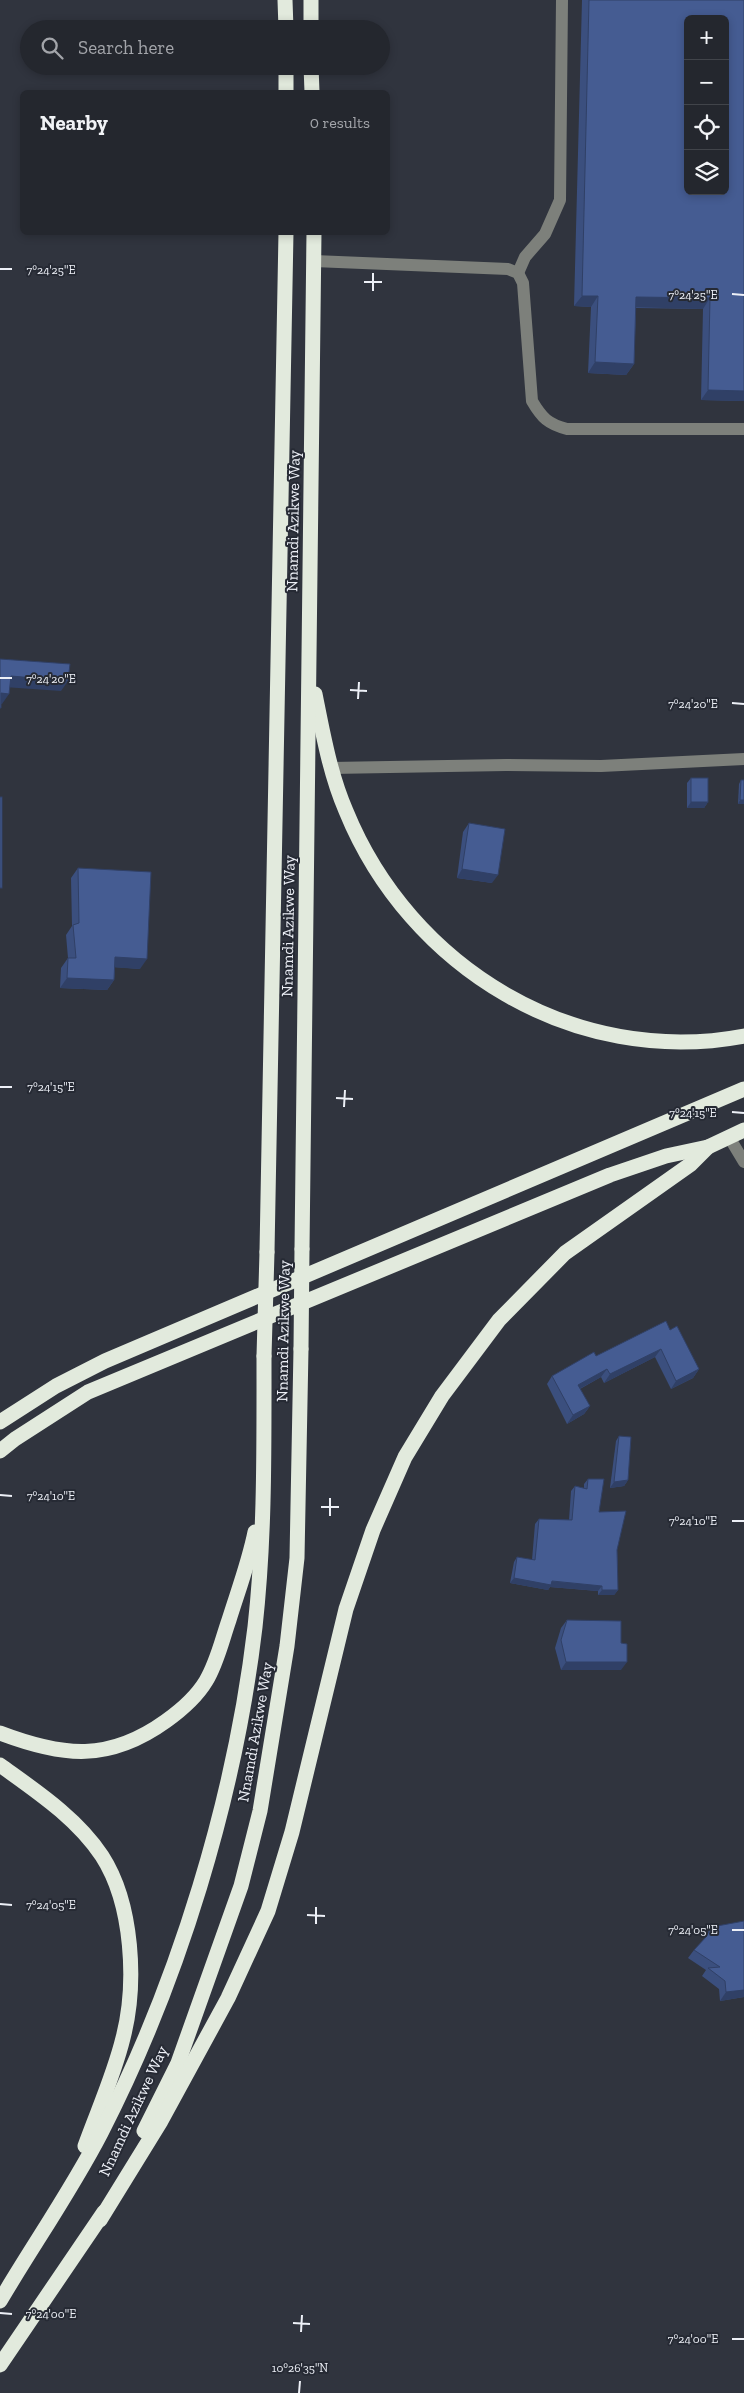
<!DOCTYPE html>
<html lang="en">
<head>
<meta charset="utf-8">
<style>
  :root { --surface:#24272e; --page:#30333a; --text:#f1f3f6; --muted:#a3a5aa; --line:#41444a }
  body { margin:0; font-family:"Zilla Slab",serif; background:var(--page); color:var(--text) }
  .controls { position:absolute; right:15px; top:15px; display:grid; overflow:hidden; border-radius:8px; box-shadow:0 2px 8px #0003 }
  .controls button { width:45px; height:45px; display:grid; place-items:center; padding:0; border:0; border-bottom:1px solid var(--line); background:var(--surface); color:var(--text); font:25px sans-serif }
  .list { margin:0; padding:0; list-style:none }
  h2 { display:flex; justify-content:space-between; align-items:center; height:65px; margin:0; padding:0 20px; font-size:21px }
  h2 small { font-size:16px; font-weight:400; color:var(--muted) }
  .icon { flex:none; width:28px; height:28px; fill:none; stroke:currentColor; stroke-width:2; stroke-linecap:round; stroke-linejoin:round }
  .map { position:relative; flex:none; width:744px; height:2393px; overflow:hidden }
  .search { position:absolute; background:var(--surface); box-shadow:0 2px 8px #0003; left:20px; top:20px; width:370px; height:55px; display:flex; align-items:center; gap:12px; box-sizing:border-box; padding:0 18px; border-radius:28px; color:var(--muted); font-size:19px }
  .panel { position:absolute; background:var(--surface); box-shadow:0 2px 8px #0003; left:20px; top:90px; width:370px; height:145px; border-radius:8px }
  .map>svg:first-child { display:block }
  .lines { fill:none; stroke-linecap:round; stroke-linejoin:round }
  .minor { stroke:#7d807b; stroke-width:12 }
  .highway { stroke:#e2eadd; stroke-width:15 }
  .highway-bridge { stroke:#e2eadd; stroke-width:15 }
  .wall { fill:#3b4f7e }
  .shaded-wall { fill:#304066 }
  .building { fill:#455c92; stroke:#304066; fill-rule:evenodd }
  .ticks { fill:none; stroke:#edf0f7; stroke-width:2 }
  .labels { text-anchor:middle; dominant-baseline:central; stroke-width:4; stroke-linejoin:round; paint-order:stroke }
  .street-label { font-size:16px; fill:#edf0f7; stroke:#262a34 }
  .ticks-label { font-size:12px; text-anchor:middle; fill:#edf0f7; stroke:#262a34; stroke-width:4; stroke-linejoin:round; paint-order:stroke }
</style>
</head>
<body>
<div class="map">
<svg width="744" height="2393" viewBox="0 0 744 2393">
  <rect width="100%" height="100%" fill="#30343e"/>
  <g class="lines">
    <g class="minor">
      <path d="M314 261 508 269 518 273 523 283 532 401C542 418 548 424 567 429H744"/>
      <polyline points="518,273 525,257 545,234 560,200 562,0"/>
      <polyline points="331,768 506,765 601,766 744,759"/>
      <polyline points="729,1137 744,1162"/>
    </g>
    <g class="highway">
      <polyline points="285,0 286,29"/>
      <polyline points="311,0 311,29"/>
      <polyline points="286,66 286,92"/>
      <polyline points="311,66 312,92"/>
      <path d="M315 694C323 734 330 774 346 811 410 968 575 1068 744 1036"/>
      <polyline points="302,1249 314,232"/>
      <polyline points="267,1252 286,232"/>
      <polyline points="0,1422 56,1386 105,1361 744,1089"/>
      <polyline points="0,1451 15,1439 88,1392 610,1175 666,1156 708,1147 744,1130"/>
      <path d="M0 1733C63 1757 109 1762 166 1721 180 1711 197 1696 206 1681 217 1663 222 1640 229 1620 238 1591 249 1562 255 1532"/>
      <path d="M0 1765C36 1791 77 1818 102 1856 133 1904 137 1984 123 2038 114 2075 98 2110 85 2146"/>
      <polyline points="144,2131 178,2063 241,1886 260,1811 287,1646 297,1558 301,1349"/>
      <polyline points="100,2220 161,2121 228,1998 268,1911 292,1832 346,1609 373,1530 405,1457 442,1396 499,1320 565,1253 691,1164 708,1147"/>
      <path d="M0 2301C33 2245 71 2191 101 2133 179 1981 235 1797 255 1627 265 1537 264 1447 264 1356"/>
      <polyline points="0,2365 104,2212"/>
    </g>
    <g class="highway-bridge">
      <polyline points="301,1349 302,1249"/>
      <polyline points="264,1356 267,1252"/>
    </g>
  </g>
  <g class="wall">
    <polygon points="582,0 744,0 744,401 701,400 703,309 636,308 634,364 626,375 588,373 591,307 574,306"/>
    <polygon points="691,778 708,802 704,808 687,808 687,783"/>
    <polygon points="741,780 744,804 738,804 739,784"/>
    <polygon points="469,823 492,883 457,878 463,832"/>
    <polygon points="78,868 140,969 115,967 114,980 107,990 60,988 61,968 68,958 66,935 72,926 71,878"/>
    <polygon points="670,1330 699,1369 693,1378 671,1389 655,1357 604,1383 601,1377 580,1389 590,1406 584,1414 567,1424 547,1384 552,1376 596,1356"/>
    <polygon points="619,1436 628,1480 624,1486 610,1488 616,1441"/>
    <polygon points="588,1479 599,1512 617,1550 618,1590 614,1595 598,1595 598,1591 550,1587 548,1590 510,1583 514,1562 517,1557 532,1560 535,1524 539,1519 569,1520 571,1491 575,1486 584,1488 584,1484"/>
    <polygon points="567,1620 621,1670 561,1670 555,1648 561,1628"/>
    <polygon points="717,1926 744,1997 720,2001 719,1989 702,1976 706,1970 688,1958 694,1950 702,1942 709,1931 713,1931"/>
  </g>
  <g class="shaded-wall">
    <polygon points="582,296 598,296 591,307 574,306"/>
    <polygon points="636,297 710,298 703,309 629,307"/>
    <polygon points="595,362 634,364 626,375 588,373"/>
    <polygon points="708,390 744,391 744,401 701,400"/>
    <polygon points="11,676 68,681 61,691 4,687"/>
    <polygon points="1,693 9,694 2,704 0,704"/>
    <polygon points="740,800 744,800 744,804 738,804"/>
    <polygon points="691,802 708,802 704,808 687,808"/>
    <polygon points="462,869 498,875 492,883 457,878"/>
    <polygon points="115,957 147,959 140,969 108,967"/>
    <polygon points="67,978 114,980 107,990 60,988"/>
    <polygon points="661,1349 655,1357 604,1383 610,1374"/>
    <polygon points="607,1369 601,1377 572,1393 578,1385"/>
    <polygon points="699,1369 693,1378 671,1389 676,1381"/>
    <polygon points="590,1406 584,1414 567,1424 573,1415"/>
    <polygon points="628,1480 624,1486 610,1488 614,1482"/>
    <polygon points="514,1578 602,1586 598,1591 550,1587 548,1590 510,1583"/>
    <polygon points="602,1590 618,1590 614,1595 598,1595"/>
    <polygon points="566,1662 627,1662 621,1670 561,1670"/>
    <polygon points="744,1990 744,1997 720,2001 726,1992"/>
  </g>
  <g class="building">
    <path d="M589 0H744V391L708 390 710 298 636 297 634 364 595 362 598 296H582ZM688 19H725V191H688Z"/>
    <polygon points="0,659 70,664 68,681 11,676 9,694 1,693 1,708 0,708"/>
    <rect x="691" y="778" width="17" height="24"/>
    <polygon points="741,780 744,780 744,800 740,800"/>
    <rect x="0" y="797" width="2" height="91"/>
    <polygon points="469,823 505,829 498,875 462,869"/>
    <polygon points="78,868 151,872 147,959 115,957 114,980 67,978 68,958 76,958 73,925 79,923"/>
    <polygon points="666,1321 670,1330 677,1326 699,1369 676,1381 661,1349 610,1374 607,1369 578,1385 590,1406 573,1415 552,1376 594,1352 596,1356"/>
    <polygon points="619,1436 631,1437 628,1480 614,1482"/>
    <polygon points="588,1479 604,1479 599,1512 626,1511 617,1550 618,1590 602,1590 602,1586 552,1581 551,1585 514,1578 517,1557 535,1560 539,1519 572,1520 575,1486 587,1489"/>
    <polygon points="567,1620 621,1621 621,1643 627,1644 627,1662 566,1662 561,1640"/>
    <polygon points="744,1921 744,1990 726,1992 725,1981 708,1968 720,1967 694,1950 706,1937 709,1931 716,1930 717,1926"/>
  </g>
  <path class="ticks" d="M0 269H12M364 282H382M373 291V273M732 294 744 295M0 678H12M350 690 367 691M358 699 359 682M732 703 744 704M0 1087H12M336 1098 353 1099M344 1107 345 1090M732 1112 744 1113M0 1495 12 1496M321 1507H339M330 1516V1498M732 1521H744M0 1904 12 1905M307 1915 325 1916M316 1924V1907M732 1930H744M0 2313 12 2314M293 2323 310 2324M301 2332 302 2315M732 2339H744M299 2393 300 2381"/>
  <g class="labels">
    <g class="street-label">
      <text transform="translate(293 521) rotate(-89)">Nnamdi Azikwe Way</text>
      <text transform="translate(288 926) rotate(-89)">Nnamdi Azikwe Way</text>
      <text transform="translate(283 1331) rotate(-89)">Nnamdi Azikwe Way</text>
      <text transform="translate(255 1732) rotate(-80)">Nnamdi Azikwe Way</text>
      <text transform="translate(133 2111) rotate(-65)">Nnamdi Azikwe Way</text>
    </g>
  </g>
  <g class="ticks-label">
    <text x="51" y="274">7°24'25"E</text>
    <text x="693" y="299">7°24'25"E</text>
    <text x="51" y="683">7°24'20"E</text>
    <text x="693" y="708">7°24'20"E</text>
    <text x="51" y="1091">7°24'15"E</text>
    <text x="693" y="1117">7°24'15"E</text>
    <text x="51" y="1500">7°24'10"E</text>
    <text x="693" y="1525">7°24'10"E</text>
    <text x="51" y="1909">7°24'05"E</text>
    <text x="693" y="1934">7°24'05"E</text>
    <text x="51" y="2318">7°24'00"E</text>
    <text x="693" y="2343">7°24'00"E</text>
    <text x="300" y="2372">10°26'35"N</text>
  </g>
</svg>
<div class="controls">
<button>+</button>
<button>−</button>
<button><svg class="icon" aria-label="locate" viewBox="0 0 24 24"><circle cx="12" cy="12" r="6"/><path d="M12 2v4M12 18v4M2 12h4M18 12h4"/></svg></button>
<button><svg class="icon" aria-label="layers" viewBox="0 0 24 24"><path d="M12 4l9 5-9 5-9-5zM3 14l9 5 9-5"/></svg></button>
</div>
<div class="search"><svg class="icon" aria-label="search" viewBox="0 0 24 24"><circle cx="10" cy="10" r="6"/><path d="M15 15l6 6"/></svg>Search here</div>
<section class="panel">
<h2>Nearby<small>0 results</small></h2>
<ul class="list">
</ul>
</section>
</div>
</body>
</html>
